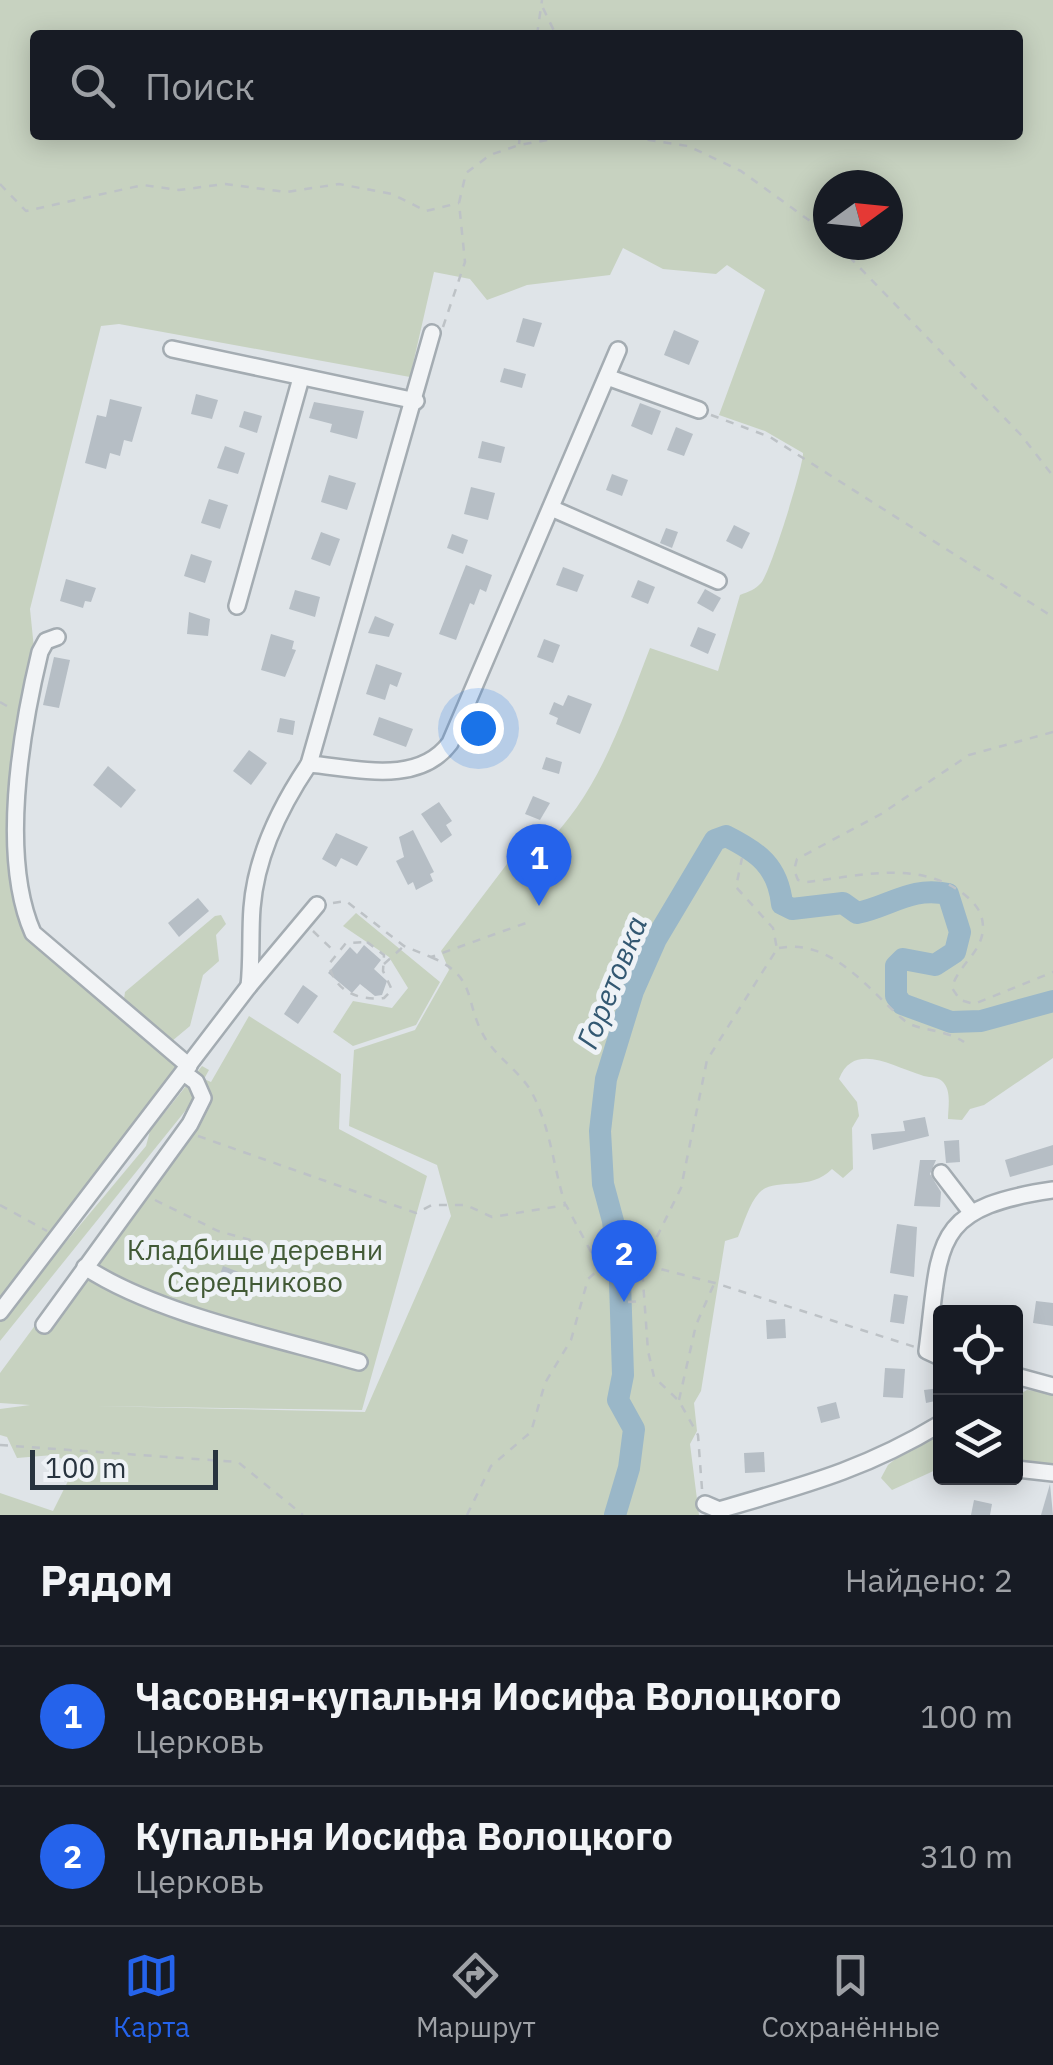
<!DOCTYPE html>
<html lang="ru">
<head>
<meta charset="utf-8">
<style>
  :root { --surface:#171b24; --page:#20242c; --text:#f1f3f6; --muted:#9ea1a6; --line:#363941; --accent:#2563eb }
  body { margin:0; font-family:"IBM Plex Sans",sans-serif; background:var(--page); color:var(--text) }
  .controls { position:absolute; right:30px; bottom:30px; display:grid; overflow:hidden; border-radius:10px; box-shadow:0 5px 25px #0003 }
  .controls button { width:90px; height:90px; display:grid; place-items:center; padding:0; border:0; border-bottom:2px solid var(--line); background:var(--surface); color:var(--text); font:50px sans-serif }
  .compass { position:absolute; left:813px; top:170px; width:90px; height:90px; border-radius:50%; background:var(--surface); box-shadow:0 5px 25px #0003; rotate:75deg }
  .scale { position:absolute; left:30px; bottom:25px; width:188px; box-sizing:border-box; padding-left:10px; border:5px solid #28343f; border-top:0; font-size:28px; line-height:35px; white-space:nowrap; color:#28343f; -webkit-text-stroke:8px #eef2f6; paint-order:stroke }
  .you { position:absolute; left:478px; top:728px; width:35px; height:35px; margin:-25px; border:8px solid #fff; border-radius:50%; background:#1a73e8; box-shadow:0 0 0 15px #1a73e833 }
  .badge { display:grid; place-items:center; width:65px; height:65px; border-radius:50%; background:var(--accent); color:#fff; font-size:32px; font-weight:700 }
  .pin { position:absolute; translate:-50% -82px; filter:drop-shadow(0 2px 5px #0008) }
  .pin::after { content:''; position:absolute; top:52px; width:35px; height:30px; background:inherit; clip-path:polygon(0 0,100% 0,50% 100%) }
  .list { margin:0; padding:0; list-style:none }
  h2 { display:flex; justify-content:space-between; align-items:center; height:130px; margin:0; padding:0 40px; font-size:42px }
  h2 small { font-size:32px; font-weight:400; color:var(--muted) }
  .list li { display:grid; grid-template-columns:65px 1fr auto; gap:30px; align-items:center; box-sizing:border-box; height:140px; padding:0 40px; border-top:2px solid var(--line) }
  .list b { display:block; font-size:38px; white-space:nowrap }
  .list p { margin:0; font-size:32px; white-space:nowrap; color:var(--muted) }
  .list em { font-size:32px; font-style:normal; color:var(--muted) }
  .icon { flex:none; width:55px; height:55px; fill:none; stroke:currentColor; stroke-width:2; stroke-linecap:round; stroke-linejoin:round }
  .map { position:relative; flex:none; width:1053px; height:1515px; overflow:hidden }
  .search { position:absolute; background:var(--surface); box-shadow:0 5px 25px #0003; left:30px; right:30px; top:30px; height:110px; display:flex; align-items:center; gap:25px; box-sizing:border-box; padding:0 35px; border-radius:10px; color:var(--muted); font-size:38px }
  .sheet { height:410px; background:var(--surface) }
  nav { display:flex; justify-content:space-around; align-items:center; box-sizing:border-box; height:140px; border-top:2px solid var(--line); background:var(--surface); font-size:28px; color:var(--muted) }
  nav a { display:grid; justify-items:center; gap:5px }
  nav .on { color:var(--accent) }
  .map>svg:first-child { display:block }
  .green { fill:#c7d2c0; fill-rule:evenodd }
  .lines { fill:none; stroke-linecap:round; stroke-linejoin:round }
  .river { stroke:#9ab7c8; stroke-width:22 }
  .building { fill:#b6bec5 }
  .minor-casing { stroke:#a4acb2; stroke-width:20 }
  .path { stroke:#bdc2c6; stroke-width:2.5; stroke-dasharray:8 8; stroke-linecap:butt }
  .minor { stroke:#f2f4f6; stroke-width:15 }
  .labels { text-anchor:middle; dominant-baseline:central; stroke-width:10; stroke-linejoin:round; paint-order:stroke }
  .park-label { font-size:28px; fill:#425a36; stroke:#eef2f6 }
  .water-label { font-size:30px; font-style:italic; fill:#335872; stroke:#eef2f6 }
</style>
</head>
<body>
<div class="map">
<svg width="1053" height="1515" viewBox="0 0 1053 1515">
  <rect width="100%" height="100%" fill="#dfe4e8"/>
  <g class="green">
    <path d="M0 0H1053V1058L984 1105 970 1109 962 1120 948 1119C948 1107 952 1090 942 1081 937 1076 928 1078 921 1075 893 1067 854 1041 839 1079L857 1102 859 1116 852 1128 853 1169 843 1178 832 1169C809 1193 774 1176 759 1193 749 1204 744 1223 738 1237L725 1241 701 1391 694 1403 697 1431 690 1444 699 1515H0V1493L53 1511 76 1465 53 1455 17 1458 7 1437 0 1435V1409L30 1405 0 1403V1373L187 1119 190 1105 0 1341V1321L146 1146 150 1131 202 1066 209 1070 204 1079 211 1082 249 1016 341 1074 339 1129 427 1176 362 1410 94 1406 365 1412 451 1216 437 1165 349 1126 354 1050 415 1030 449 970 441 951 519 848H542C599 794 622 720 650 648L718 671 740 595C748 592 756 589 761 583 770 574 804 464 803 453L765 431 719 415 765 290 727 265 716 274 663 269 623 248 610 275 527 285 487 300 470 279 434 272 410 377 119 324 101 326 30 609 38 688 10 819 29 918 180 1051 179 1068 0 1300ZM35 35H1018V135H35ZM828 185H888V245H828Z"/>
    <polygon points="356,913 440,982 416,1025 353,1046 333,1032 353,1001 392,1008 408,988 389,957 343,926"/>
    <polygon points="215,916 221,915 226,924 216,935 219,961 203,975 190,1026 172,1041 124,999 125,992"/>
    <polygon points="1027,1390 1053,1393 1053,1467 1016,1467 1016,1396"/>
    <polygon points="940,1435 940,1468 892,1490 881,1478 888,1465 899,1456"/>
  </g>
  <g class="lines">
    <path class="river" d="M615 1515 629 1468 634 1429 618 1400 623 1375 620 1282 613 1221 603 1184 600 1131 606 1079 633 991 656 939 715 840 726 836C758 852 778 866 782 904L792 909 843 903 857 913C891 906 911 886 948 894L960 932 955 952 935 965 903 959 896 966V996L902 1004 951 1022 981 1021 1053 1001"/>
  </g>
  <g class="building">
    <polygon points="523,318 542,323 534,347 516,342"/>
    <polygon points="674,330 699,341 689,365 664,355"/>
    <polygon points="504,368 526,374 522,388 500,382"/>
    <polygon points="196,394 218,400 212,419 191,414"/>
    <polygon points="110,399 142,407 132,442 124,440 120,456 110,453 106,469 85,463 97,415 106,417"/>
    <polygon points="314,402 364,411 357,439 330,432 332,424 309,418"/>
    <polygon points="640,403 661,411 652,435 631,426"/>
    <polygon points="244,411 262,416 257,433 239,427"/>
    <polygon points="676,427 693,434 684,456 667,450"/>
    <polygon points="482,441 505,447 501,463 478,458"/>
    <polygon points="225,446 245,453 238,474 217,468"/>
    <polygon points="612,474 628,480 622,496 606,490"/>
    <polygon points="329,475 356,483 347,510 321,502"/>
    <polygon points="471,487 495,493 488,520 464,514"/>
    <polygon points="209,499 228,505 220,529 201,523"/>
    <polygon points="734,525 750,533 742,549 726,541"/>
    <polygon points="666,528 678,532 672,548 660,543"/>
    <polygon points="321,532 340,539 330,566 311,559"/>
    <polygon points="452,534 468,540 463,554 447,548"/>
    <polygon points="191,554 212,561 205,583 184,576"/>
    <polygon points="466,565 492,575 486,592 480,589 474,605 470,603 456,640 439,634"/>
    <polygon points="563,567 584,575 577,592 556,585"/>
    <polygon points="66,579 96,588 91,602 85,601 83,608 60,601"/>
    <polygon points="638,580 655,587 648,604 631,597"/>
    <polygon points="705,589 721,598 713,612 697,603"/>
    <polygon points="295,590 320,597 315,617 289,609"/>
    <polygon points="189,612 210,619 208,636 187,634"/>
    <polygon points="375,616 394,624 389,637 368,633"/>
    <polygon points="698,627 716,634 708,654 690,646"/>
    <polygon points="271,634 294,641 292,649 296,650 285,677 261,670"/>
    <polygon points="544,639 560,645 553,663 537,657"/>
    <polygon points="54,657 70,660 59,708 43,705"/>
    <polygon points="376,664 402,673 397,687 390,684 385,700 366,694"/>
    <polygon points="568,695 592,704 580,734 556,724 558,718 549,714 554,702 563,706"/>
    <polygon points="379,717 413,729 406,747 373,735"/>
    <polygon points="280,718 295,721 293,735 277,732"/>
    <polygon points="249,750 267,763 251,785 233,771"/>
    <polygon points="546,757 562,762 559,774 542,769"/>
    <polygon points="108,766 136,790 121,808 93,785"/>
    <polygon points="533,796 550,803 540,820 525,814"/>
    <polygon points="439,802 452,821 446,825 452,835 441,843 421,814"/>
    <polygon points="413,830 434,872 430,874 433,881 416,890 413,882 408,885 396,861 404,857 399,837"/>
    <polygon points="336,833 368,847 357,866 341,858 336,867 322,859"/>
    <polygon points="198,898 209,911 179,937 168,923"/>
    <polygon points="364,945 381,960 374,969 387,981 382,995 375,996 360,984 352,993 328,973 350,947 357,954"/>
    <polygon points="303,985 318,996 298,1024 284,1014"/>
    <polygon points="925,1117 929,1136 873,1150 871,1134 905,1131 903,1121"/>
    <polygon points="959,1140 960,1162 946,1163 944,1141"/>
    <polygon points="1053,1145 1053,1165 1010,1177 1005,1160"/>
    <polygon points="920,1160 936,1160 930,1174 941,1192 940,1207 914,1206"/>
    <polygon points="897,1224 917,1227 914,1277 890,1273"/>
    <polygon points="223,1266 244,1274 240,1285 219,1277"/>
    <polygon points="894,1294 908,1296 904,1324 890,1322"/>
    <polygon points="1036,1301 1053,1303 1053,1326 1033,1323"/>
    <polygon points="785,1319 786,1338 767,1339 766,1320"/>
    <polygon points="885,1368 905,1369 903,1398 883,1397"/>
    <polygon points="940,1388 940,1400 926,1403 924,1390"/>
    <polygon points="836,1402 840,1418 821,1423 817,1407"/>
    <polygon points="764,1452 765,1472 745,1473 744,1453"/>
    <polygon points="1050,1484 1053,1515 1041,1515"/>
    <polygon points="974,1500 992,1504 990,1515 971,1515"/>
  </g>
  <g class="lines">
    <g class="minor-casing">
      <g id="minor">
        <polyline points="172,349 416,401"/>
        <polyline points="607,377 699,410"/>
        <polyline points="551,508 718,581"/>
        <polyline points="237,606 301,378"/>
        <path d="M57 637 46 641 40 652C20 735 0 858 33 933L189 1066"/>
        <path d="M309 764C356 768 418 786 450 743L618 350"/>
        <path d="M249 986C252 960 250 934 252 908 256 855 280 807 309 764L432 333"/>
        <polyline points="941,1173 971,1212"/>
        <path d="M85 1267C156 1314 276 1338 359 1362"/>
        <polyline points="0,1312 249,986 317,905"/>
        <polyline points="44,1325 190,1124 203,1098 196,1082 184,1073"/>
        <path d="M940 1357 927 1351C941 1243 929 1208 1053 1190"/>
        <polyline points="1016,1376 1053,1386"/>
        <polyline points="1016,1469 1053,1473"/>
        <path d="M705 1504 719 1510C804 1485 864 1470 940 1424"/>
      </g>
    </g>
    <g class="path">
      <polyline points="543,8 556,35"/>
      <polyline points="537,35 542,0"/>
      <polyline points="616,135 688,146 741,171 828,234"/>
      <polyline points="519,144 520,135"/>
      <polyline points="0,184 26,211 143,185 179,190 225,184 286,192 339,184 392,194 426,211 459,203"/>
      <polyline points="838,245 1021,435 1053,476"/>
      <polyline points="443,327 465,262 459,203 466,173 490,155 519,145 576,135"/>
      <polyline points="711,415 770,437 1053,617"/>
      <polyline points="0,702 12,709"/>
      <path d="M1053 732 969 755 881 814 797 859 794 870 798 880 807 882C861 876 919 859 965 895 976 904 983 913 983 928 982 954 958 964 952 988L960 1000 974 1004 1053 972"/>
      <polyline points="333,903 346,901 404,946 431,957 526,923"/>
      <polyline points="313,931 336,953"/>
      <path d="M367 942 384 955 383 971 392 990 384 998C358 1001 334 991 329 964L346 943Z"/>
      <path d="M779 948C833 938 869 991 905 1021 918 1031 945 1029 964 1042"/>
      <path d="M431 957C479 978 463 1001 485 1038 497 1057 519 1071 531 1091 551 1128 553 1166 565 1204"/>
      <polyline points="384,964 404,946"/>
      <polyline points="198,1136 416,1213 432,1205 466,1205 492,1217 566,1205 591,1252 604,1262"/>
      <polyline points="155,1200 218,1231 337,1264"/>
      <polyline points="0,1205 47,1231"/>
      <polyline points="628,1302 643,1301"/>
      <polyline points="679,1400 696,1325 714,1284"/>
      <polyline points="0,1445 238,1462 303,1515"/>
      <polyline points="702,1489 698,1435 679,1401 654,1377 648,1351 642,1267 681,1188 707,1060 777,949 773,928 736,887 742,858"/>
      <polyline points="467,1515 491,1466 531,1432 545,1383 571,1340 588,1279 606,1263 633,1262 715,1283 915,1347"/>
    </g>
    <use href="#minor" class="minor"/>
  </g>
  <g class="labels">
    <g class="park-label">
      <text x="255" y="1249">Кладбище деревни<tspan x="255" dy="32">Середниково</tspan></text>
    </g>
    <g class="water-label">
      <text transform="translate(611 982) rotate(-68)">Горетовка</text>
    </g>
  </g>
</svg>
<div class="controls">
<button><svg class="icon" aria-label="locate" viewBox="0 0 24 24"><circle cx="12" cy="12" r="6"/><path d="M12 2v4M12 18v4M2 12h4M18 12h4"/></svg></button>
<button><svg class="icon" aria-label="layers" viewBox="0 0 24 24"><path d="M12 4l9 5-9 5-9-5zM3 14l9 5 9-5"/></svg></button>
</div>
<svg class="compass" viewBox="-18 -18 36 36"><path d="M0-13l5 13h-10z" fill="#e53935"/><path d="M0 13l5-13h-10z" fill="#9ea1a6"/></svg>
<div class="scale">100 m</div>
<div class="you"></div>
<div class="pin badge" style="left:539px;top:906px">1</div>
<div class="pin badge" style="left:624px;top:1302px">2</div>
<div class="search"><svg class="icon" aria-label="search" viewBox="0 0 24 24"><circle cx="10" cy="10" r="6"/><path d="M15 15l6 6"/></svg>Поиск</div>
</div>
<section class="sheet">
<h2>Рядом<small>Найдено: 2</small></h2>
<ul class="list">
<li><span class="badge">1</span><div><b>Часовня-купальня Иосифа Волоцкого</b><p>Церковь</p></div><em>100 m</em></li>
<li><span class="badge">2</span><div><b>Купальня Иосифа Волоцкого</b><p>Церковь</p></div><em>310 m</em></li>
</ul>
</section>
<nav>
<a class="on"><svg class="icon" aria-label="map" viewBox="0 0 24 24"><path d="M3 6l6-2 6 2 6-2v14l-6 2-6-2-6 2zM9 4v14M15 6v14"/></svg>Карта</a>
<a><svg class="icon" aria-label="directions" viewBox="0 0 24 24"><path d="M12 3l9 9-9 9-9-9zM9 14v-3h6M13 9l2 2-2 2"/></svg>Маршрут</a>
<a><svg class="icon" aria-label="saved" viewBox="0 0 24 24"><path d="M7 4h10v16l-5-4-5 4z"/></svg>Сохранённые</a>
</nav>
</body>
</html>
